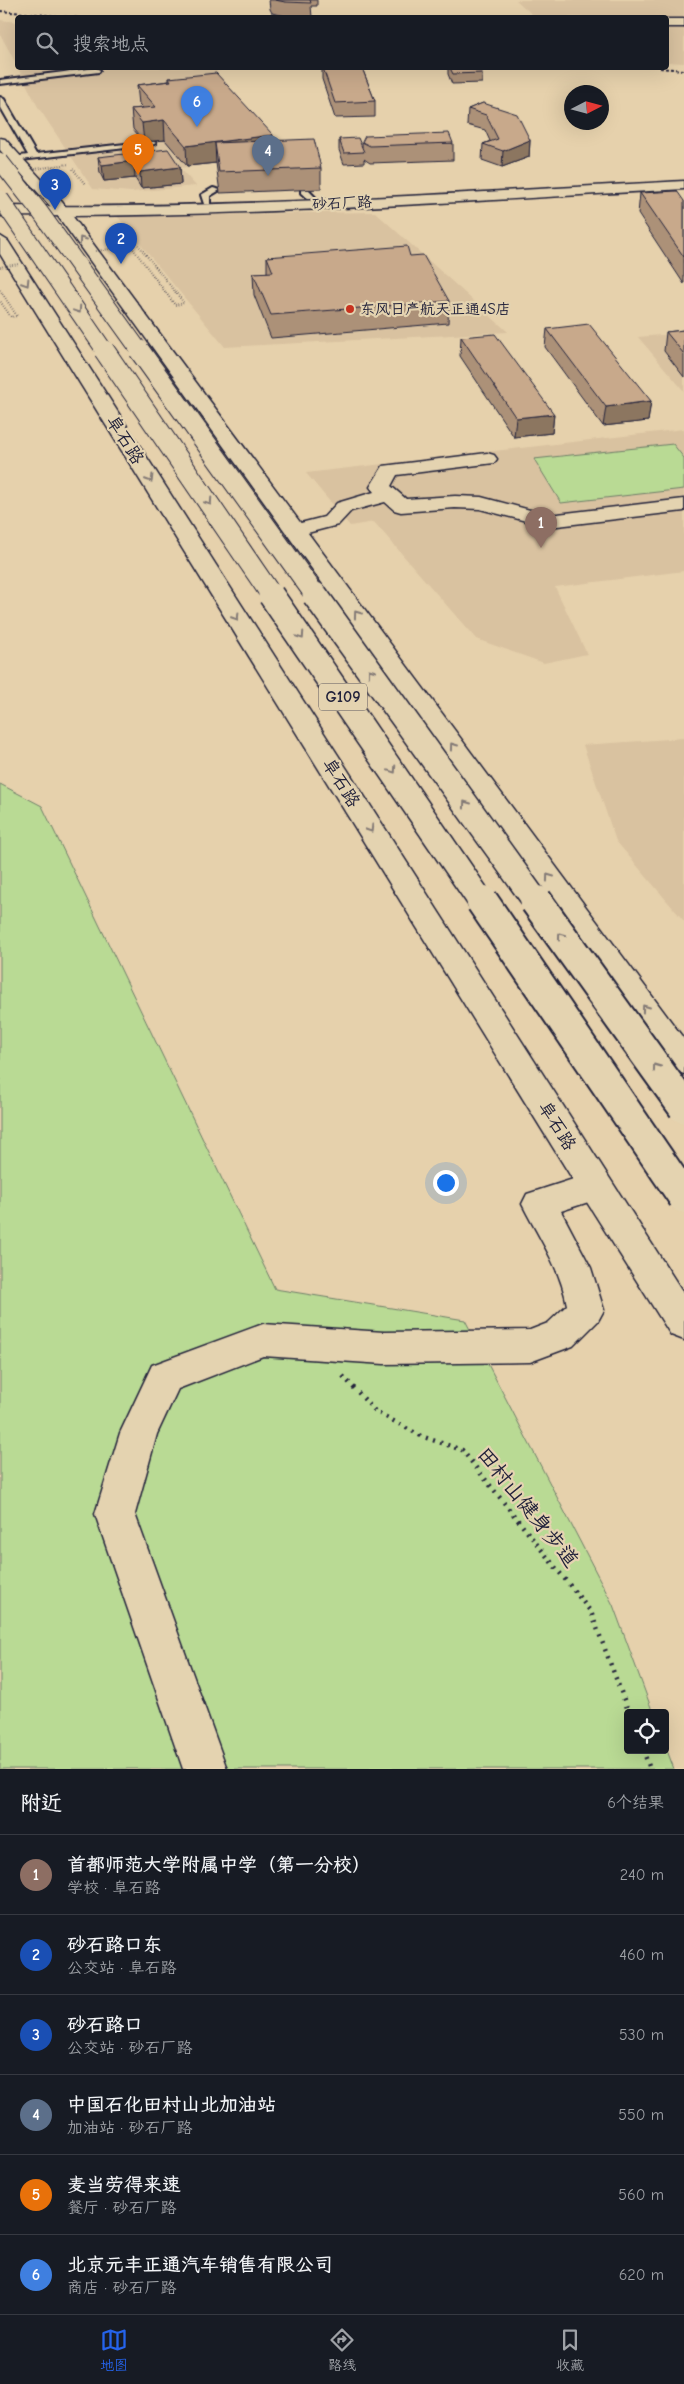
<!DOCTYPE html>
<html lang="zh">
<head>
<meta charset="utf-8">
<style>
  :root { --surface:#171b24; --page:#242831; --text:#f1f3f6; --muted:#9ea1a6; --line:#363941; --accent:#2563eb }
  body { margin:0; font-family:"Comic Neue","LXGW WenKai TC",sans-serif; background:var(--page); color:var(--text) }
  .controls { position:absolute; right:15px; bottom:15px; display:grid; overflow:hidden; border-radius:5px; box-shadow:0 5px 20px #0002 }
  .controls button { width:45px; height:45px; display:grid; place-items:center; padding:0; border:0; border-bottom:1px solid var(--line); background:var(--surface); color:var(--text); font:25px sans-serif }
  .compass { position:absolute; left:564px; top:85px; width:45px; height:45px; border-radius:50%; background:var(--surface); box-shadow:0 5px 20px #0002; rotate:84deg }
  .you { position:absolute; left:445px; top:1182px; width:18px; height:18px; margin:-12px; border:4px solid #fff; border-radius:50%; background:#1a73e8; box-shadow:0 0 0 8px #1a73e833 }
  .badge { display:grid; place-items:center; width:32px; height:32px; border-radius:50%; background:var(--accent); color:#fff; font-size:16px; font-weight:700 }
  .pin { position:absolute; translate:-50% -41px; filter:drop-shadow(0 1px 2px #0008) }
  .pin::after { content:''; position:absolute; top:26px; width:18px; height:15px; background:inherit; clip-path:polygon(0 0,100% 0,50% 100%) }
  .list { margin:0; padding:0; list-style:none }
  h2 { display:flex; justify-content:space-between; align-items:center; height:65px; margin:0; padding:0 20px; font-size:21px }
  h2 small { font-size:16px; font-weight:400; color:var(--muted) }
  .list li { display:grid; grid-template-columns:32px 1fr auto; gap:15px; align-items:center; box-sizing:border-box; height:80px; padding:0 20px; border-top:1px solid var(--line) }
  .list b { display:block; font-size:19px; white-space:nowrap }
  .list p { margin:0; font-size:16px; white-space:nowrap; color:var(--muted) }
  .list em { font-size:16px; font-style:normal; color:var(--muted) }
  .icon { flex:none; width:28px; height:28px; fill:none; stroke:currentColor; stroke-width:2; stroke-linecap:round; stroke-linejoin:round }
  .map { position:relative; flex:none; width:684px; height:1769px; overflow:hidden }
  .search { position:absolute; background:var(--surface); box-shadow:0 5px 20px #0002; left:15px; right:15px; top:15px; height:55px; display:flex; align-items:center; gap:12px; box-sizing:border-box; padding:0 18px; border-radius:5px; color:var(--muted); font-size:19px }
  .sheet { height:545px; background:var(--surface) }
  nav { display:flex; justify-content:space-around; align-items:center; box-sizing:border-box; height:70px; border-top:1px solid var(--line); background:var(--surface); font-size:14px; color:var(--muted) }
  nav a { display:grid; justify-items:center; gap:2px }
  nav .on { color:var(--accent) }
  .map>svg:first-child { display:block }
  .built { fill:#d9c2a0 }
  .green { fill:#b9da94; stroke:#6e7e68 }
  .lines { fill:none; stroke-linecap:round; stroke-linejoin:round }
  .service-casing { stroke:#22223b; stroke-width:4 }
  .minor-casing { stroke:#22223b; stroke-width:3 }
  .tertiary-casing { stroke:#22223b; stroke-width:3 }
  .primary-casing { stroke:#22223b; stroke-width:3 }
  .path-far1 { stroke:#22223b; stroke-width:2; stroke-dasharray:0.5 2; stroke-linecap:butt }
  .path { stroke:#22223b; stroke-width:4.5; stroke-dasharray:2 5.5; stroke-linecap:butt }
  .service { fill:#e4d3b0; fill-rule:evenodd }
  .minor { fill:#e4d3b0; fill-rule:evenodd }
  .tertiary { fill:#e4d3b0; fill-rule:evenodd }
  .primary { fill:#e4d3b0; fill-rule:evenodd }
  .rail { stroke:#22223b; stroke-width:2; stroke-dasharray:3 2; stroke-linecap:butt }
  .trunk-bridge-far3-casing { stroke:#22223b; stroke-width:18; stroke-linecap:butt }
  .trunk-bridge-far2-casing { stroke:#22223b; stroke-width:22; stroke-linecap:butt }
  .trunk-bridge-far1-casing { stroke:#22223b; stroke-width:28; stroke-linecap:butt }
  .trunk-bridge-casing { stroke:#22223b; stroke-width:35; stroke-linecap:butt }
  .path-bridge { stroke:#22223b; stroke-width:2; stroke-dasharray:0.5 2; stroke-linecap:butt }
  .trunk-bridge-far3 { stroke:#e4d3b0; stroke-width:16 }
  .trunk-bridge-far2 { stroke:#e4d3b0; stroke-width:20 }
  .trunk-bridge-far1 { stroke:#e4d3b0; stroke-width:25 }
  .trunk-bridge { stroke:#e4d3b0; stroke-width:31 }
  .wall { fill:#ac9178; stroke:#22223b }
  .shaded-wall { fill:#8c7661; stroke:#22223b }
  .building { fill:#c8a98b; stroke:#22223b }
  .oneway { stroke:#837a76 }
  .poi-dot { fill:#c8321e; stroke:#e4d3b0; stroke-width:2 }
  .labels { text-anchor:middle; dominant-baseline:central; stroke-width:4.5; stroke-linejoin:round; paint-order:stroke }
  .far-street-label { font-size:15px; fill:#22223b; stroke:#e4d3b0 }
  .far-poi-label { font-size:15px; fill:#22223b; stroke:#e4d3b0; text-anchor:start }
  .shield { fill:#e4d3b0; stroke:#5c575e; stroke-width:1 }
  .shield-label { font-size:16px; font-weight:bold; fill:#22223b }
  .street-label { font-size:18px; fill:#22223b; stroke:#e4d3b0 }
  .near-street-label { font-size:21px; fill:#22223b; stroke:#e4d3b0 }
</style>
</head>
<body>
<div class="map">
<svg width="684" height="1769" viewBox="0 0 684 1769">
  <rect width="100%" height="100%" fill="#e6d1ac"/>
  <filter id="ink" filterUnits="userSpaceOnUse"><feTurbulence type="fractalNoise" baseFrequency=".02" numOctaves="2"/><feDisplacementMap in="SourceGraphic" scale="10" xChannelSelector="R" yChannelSelector="G"/><feConvolveMatrix kernelMatrix="1 2 1 2 8 2 1 2 1" color-interpolation-filters="sRGB"/></filter>
  <g filter="url(#ink)">
    <g class="built">
      <polygon points="516,0 684,0 684,63 667,62 666,18 535,17"/>
      <polygon points="0,20 17,22 18,67 0,34"/>
      <polygon points="18,68 226,68 213,73 283,155 180,168 196,186 131,192 93,189 38,107"/>
      <polygon points="375,212 508,332 225,347 117,216"/>
      <polygon points="684,333 684,391 638,337"/>
      <polygon points="684,429 684,571 555,587 587,654 544,663 476,639 374,522 350,526 306,473"/>
      <polygon points="684,738 684,921 616,841 583,745"/>
    </g>
    <g class="green">
      <polygon points="673,444 684,458 684,489 561,503 534,459"/>
      <polygon points="0,784 42,806 275,1289 465,1320 613,1605 653,1713 628,1713 628,1750 665,1750 665,1745 674,1769 0,1769"/>
    </g>
    <g class="lines">
      <g class="service-casing">
        <g id="service">
          <polygon points="96,68 100,70 99,72 0,84 0,80"/>
          <polygon points="0,97 4,99 36,154 152,141 156,143 152,145 12,161 12,157 28,155 0,106"/>
          <polygon points="213,188 220,190 210,196 210,204 204,204 201,195"/>
          <polygon points="301,189 307,189 315,197 308,199 301,193"/>
        </g>
      </g>
      <g class="minor-casing">
        <g id="minor">
          <polygon points="487,453 494,455 497,459 494,463 397,475 391,486 406,499 455,496 481,497 549,515 684,499 684,511 549,527 480,509 455,508 401,512 394,510 385,502 351,511 338,525 296,536 289,534 286,530 289,526 324,517 337,503 374,492 370,487 383,466"/>
          <path d="M595 1172 607 1176 612 1186 607 1196 561 1211 591 1268 604 1310 598 1321 573 1346 530 1362 384 1364 263 1356 178 1389 157 1434 135 1514 227 1769H183L95 1514 120 1433 152 1365 263 1324 384 1332 530 1330 548 1323 567 1305C560 1267 539 1238 522 1204L527 1194Z"/>
        </g>
      </g>
      <g class="tertiary-casing">
        <g id="tertiary">
          <rect x="666" y="19" width="18" height="8"/>
          <path d="M684 181V189C456 202 229 218 0 216V206C228 209 456 193 684 181Z"/>
        </g>
      </g>
      <g class="primary-casing">
        <g id="primary">
          <polygon points="0,138 5,139 62,202 684,1039 684,1074 673,1070 52,208 0,150"/>
          <polygon points="0,236 8,241 684,1294 684,1340 671,1335 583,1196 0,254"/>
        </g>
      </g>
      <g class="path-far1">
        <polyline points="73,169 85,184"/>
        <polyline points="119,229 136,242 184,303 175,305 131,246"/>
        <polyline points="0,290 17,316 11,317 0,301"/>
      </g>
      <g class="path">
        <polyline points="343,1376 375,1411 421,1436 462,1450 591,1612 629,1713"/>
        <polyline points="643,1750 650,1769"/>
      </g>
      <use href="#service" class="service"/>
      <use href="#minor" class="minor"/>
      <use href="#tertiary" class="tertiary"/>
      <use href="#primary" class="primary"/>
      <g class="rail">
        <polyline points="0,11 79,18"/>
        <polyline points="660,68 684,70"/>
      </g>
      <g class="trunk-bridge-far3-casing">
        <g id="trunk-bridge-far3">
          <polyline points="0,161 40,212 140,351"/>
          <polyline points="0,198 105,351"/>
        </g>
      </g>
      <g class="trunk-bridge-far2-casing">
        <g id="trunk-bridge-far2">
          <polyline points="104,350 272,596"/>
          <polyline points="139,350 316,596"/>
        </g>
      </g>
      <g class="trunk-bridge-far1-casing">
        <g id="trunk-bridge-far1">
          <polyline points="271,595 482,903"/>
          <polyline points="315,595 537,903"/>
        </g>
      </g>
      <g class="trunk-bridge-casing">
        <g id="trunk-bridge">
          <polyline points="482,901 684,1197"/>
          <polyline points="536,901 684,1107"/>
        </g>
      </g>
      <g class="path-bridge">
        <polyline points="35,169 69,164"/>
        <polyline points="96,251 131,246"/>
        <polyline points="0,267 19,264"/>
      </g>
      <use href="#trunk-bridge-far3" class="trunk-bridge-far3"/>
      <use href="#trunk-bridge-far2" class="trunk-bridge-far2"/>
      <use href="#trunk-bridge-far1" class="trunk-bridge-far1"/>
      <use href="#trunk-bridge" class="trunk-bridge"/>
    </g>
    <g class="wall">
      <polygon points="269,0 317,0 317,6 311,6 312,17 286,16 272,13 270,9"/>
      <polygon points="322,68 362,68 375,101 375,117 335,118 322,79"/>
      <polygon points="448,68 479,68 482,73 482,83 452,84 448,74"/>
      <polygon points="169,78 321,168 321,189 220,193 216,163 187,166 165,140 144,142 133,129 131,109 143,108 139,104 137,85 169,81"/>
      <polygon points="483,103 530,140 529,157 502,167 482,160 483,144 490,141 485,130 467,125 468,109"/>
      <polygon points="339,139 362,147 362,142 453,143 453,160 370,163 364,159 364,163 344,164 339,150"/>
      <polygon points="98,157 180,167 181,184 141,188 135,178 104,181 100,173"/>
      <polygon points="640,193 684,201 684,284 638,214"/>
      <polygon points="410,256 449,301 448,323 271,338 254,295 253,273 267,273 267,257"/>
      <polygon points="547,329 651,401 648,421 603,426 545,347"/>
      <polygon points="684,330 684,377 664,351 666,332"/>
      <polygon points="461,337 554,414 552,433 514,437 460,356"/>
    </g>
    <g class="shaded-wall">
      <polygon points="164,120 165,140 144,142 142,123"/>
      <polygon points="273,135 274,155 215,143 216,163 187,166 186,146"/>
      <polygon points="530,140 529,157 502,167 503,151"/>
      <polygon points="134,161 135,178 104,181 102,165"/>
      <polygon points="180,167 181,184 141,188 140,172"/>
      <polygon points="651,401 648,421 603,426 606,407"/>
      <polygon points="554,414 552,433 514,437 516,418"/>
    </g>
    <g class="building">
      <polygon points="275,0 310,0 311,3 285,2"/>
      <polygon points="323,68 362,68 375,101 335,103"/>
      <polygon points="450,68 479,68 482,73 453,74"/>
      <polygon points="216,73 273,135 186,146 164,120 142,123 131,109 156,107 137,85 171,81 169,78"/>
      <polygon points="483,103 517,114 530,140 503,151 483,144 498,139 486,115 468,109"/>
      <polygon points="449,133 453,143 370,146 362,142 365,136"/>
      <polygon points="358,138 364,152 344,153 339,139"/>
      <polygon points="314,139 321,168 219,172 215,143"/>
      <polygon points="168,149 180,167 140,172 134,161 102,165 98,157"/>
      <polygon points="677,191 684,201 684,257 640,193"/>
      <polygon points="407,246 410,256 423,255 449,301 271,315 253,273 273,272 267,257"/>
      <polygon points="589,324 651,401 606,407 547,329"/>
      <polygon points="684,330 684,354 666,332"/>
      <polygon points="495,334 554,414 516,418 461,337"/>
    </g>
    <defs><path id="oneway-chevron" d="M-2-3.5L2.5 0L-2 3.5" fill="none" stroke-width="1.6" stroke-linecap="round" stroke-linejoin="round" transform="scale(1.25)"/></defs>
    <g class="oneway">
      <use href="#oneway-chevron" transform="translate(82 240) rotate(-126)"/>
      <use href="#oneway-chevron" transform="translate(26 283) rotate(58)"/>
      <use href="#oneway-chevron" transform="translate(78 310) rotate(56)"/>
      <use href="#oneway-chevron" transform="translate(150 479) rotate(58)"/>
      <use href="#oneway-chevron" transform="translate(209 502) rotate(56)"/>
      <use href="#oneway-chevron" transform="translate(357 614) rotate(-126)"/>
      <use href="#oneway-chevron" transform="translate(236 617) rotate(58)"/>
      <use href="#oneway-chevron" transform="translate(301 636) rotate(56)"/>
      <use href="#oneway-chevron" transform="translate(371 672) rotate(-126)"/>
      <use href="#oneway-chevron" transform="translate(453 746) rotate(-126)"/>
      <use href="#oneway-chevron" transform="translate(393 770) rotate(56)"/>
      <use href="#oneway-chevron" transform="translate(466 804) rotate(-126)"/>
      <use href="#oneway-chevron" transform="translate(370 829) rotate(58)"/>
      <use href="#oneway-chevron" transform="translate(549 877) rotate(-126)"/>
      <use href="#oneway-chevron" transform="translate(561 936) rotate(-126)"/>
      <use href="#oneway-chevron" transform="translate(645 1008) rotate(-126)"/>
      <use href="#oneway-chevron" transform="translate(656 1067) rotate(-126)"/>
    </g>
  </g>
  <circle class="poi-dot" cx="350" cy="309" r="5"/>
  <g class="labels">
    <g class="far-street-label">
      <text transform="translate(342 203) rotate(-3)">砂石厂路</text>
    </g>
    <g class="far-poi-label">
      <text x="360" y="309">东风日产航天正通4S店</text>
    </g>
    <rect class="shield" x="319" y="683.5" width="48" height="27" rx="4"/>
    <g class="shield-label">
      <text x="343" y="697">G109</text>
    </g>
    <g class="street-label">
      <text transform="translate(125 440) rotate(58)">阜石路</text>
      <text transform="translate(341 783) rotate(58)">阜石路</text>
      <text transform="translate(557 1126) rotate(58)">阜石路</text>
    </g>
    <g class="near-street-label">
      <text transform="translate(528 1507) rotate(51)">田村山健身步道</text>
    </g>
  </g>
</svg>
<div class="controls">
<button><svg class="icon" aria-label="locate" viewBox="0 0 24 24"><circle cx="12" cy="12" r="6"/><path d="M12 2v4M12 18v4M2 12h4M18 12h4"/></svg></button>
</div>
<svg class="compass" viewBox="-18 -18 36 36"><path d="M0-13l5 13h-10z" fill="#e53935"/><path d="M0 13l5-13h-10z" fill="#9ea1a6"/></svg>
<div class="you"></div>
<div class="pin badge" style="left:541px;top:548px;background:#8d6e63">1</div>
<div class="pin badge" style="left:121px;top:264px;background:#1a4fb4">2</div>
<div class="pin badge" style="left:55px;top:210px;background:#1a4fb4">3</div>
<div class="pin badge" style="left:268px;top:176px;background:#5c6f8a">4</div>
<div class="pin badge" style="left:138px;top:175px;background:#e8710a">5</div>
<div class="pin badge" style="left:197px;top:127px;background:#3f7fe0">6</div>
<div class="search"><svg class="icon" aria-label="search" viewBox="0 0 24 24"><circle cx="10" cy="10" r="6"/><path d="M15 15l6 6"/></svg>搜索地点</div>
</div>
<section class="sheet">
<h2>附近<small>6个结果</small></h2>
<ul class="list">
<li><span class="badge" style="background:#8d6e63">1</span><div><b>首都师范大学附属中学（第一分校）</b><p>学校 · 阜石路</p></div><em>240 m</em></li>
<li><span class="badge" style="background:#1a4fb4">2</span><div><b>砂石路口东</b><p>公交站 · 阜石路</p></div><em>460 m</em></li>
<li><span class="badge" style="background:#1a4fb4">3</span><div><b>砂石路口</b><p>公交站 · 砂石厂路</p></div><em>530 m</em></li>
<li><span class="badge" style="background:#5c6f8a">4</span><div><b>中国石化田村山北加油站</b><p>加油站 · 砂石厂路</p></div><em>550 m</em></li>
<li><span class="badge" style="background:#e8710a">5</span><div><b>麦当劳得来速</b><p>餐厅 · 砂石厂路</p></div><em>560 m</em></li>
<li><span class="badge" style="background:#3f7fe0">6</span><div><b>北京元丰正通汽车销售有限公司</b><p>商店 · 砂石厂路</p></div><em>620 m</em></li>
</ul>
</section>
<nav>
<a class="on"><svg class="icon" aria-label="map" viewBox="0 0 24 24"><path d="M3 6l6-2 6 2 6-2v14l-6 2-6-2-6 2zM9 4v14M15 6v14"/></svg>地图</a>
<a><svg class="icon" aria-label="directions" viewBox="0 0 24 24"><path d="M12 3l9 9-9 9-9-9zM9 14v-3h6M13 9l2 2-2 2"/></svg>路线</a>
<a><svg class="icon" aria-label="saved" viewBox="0 0 24 24"><path d="M7 4h10v16l-5-4-5 4z"/></svg>收藏</a>
</nav>
</body>
</html>
